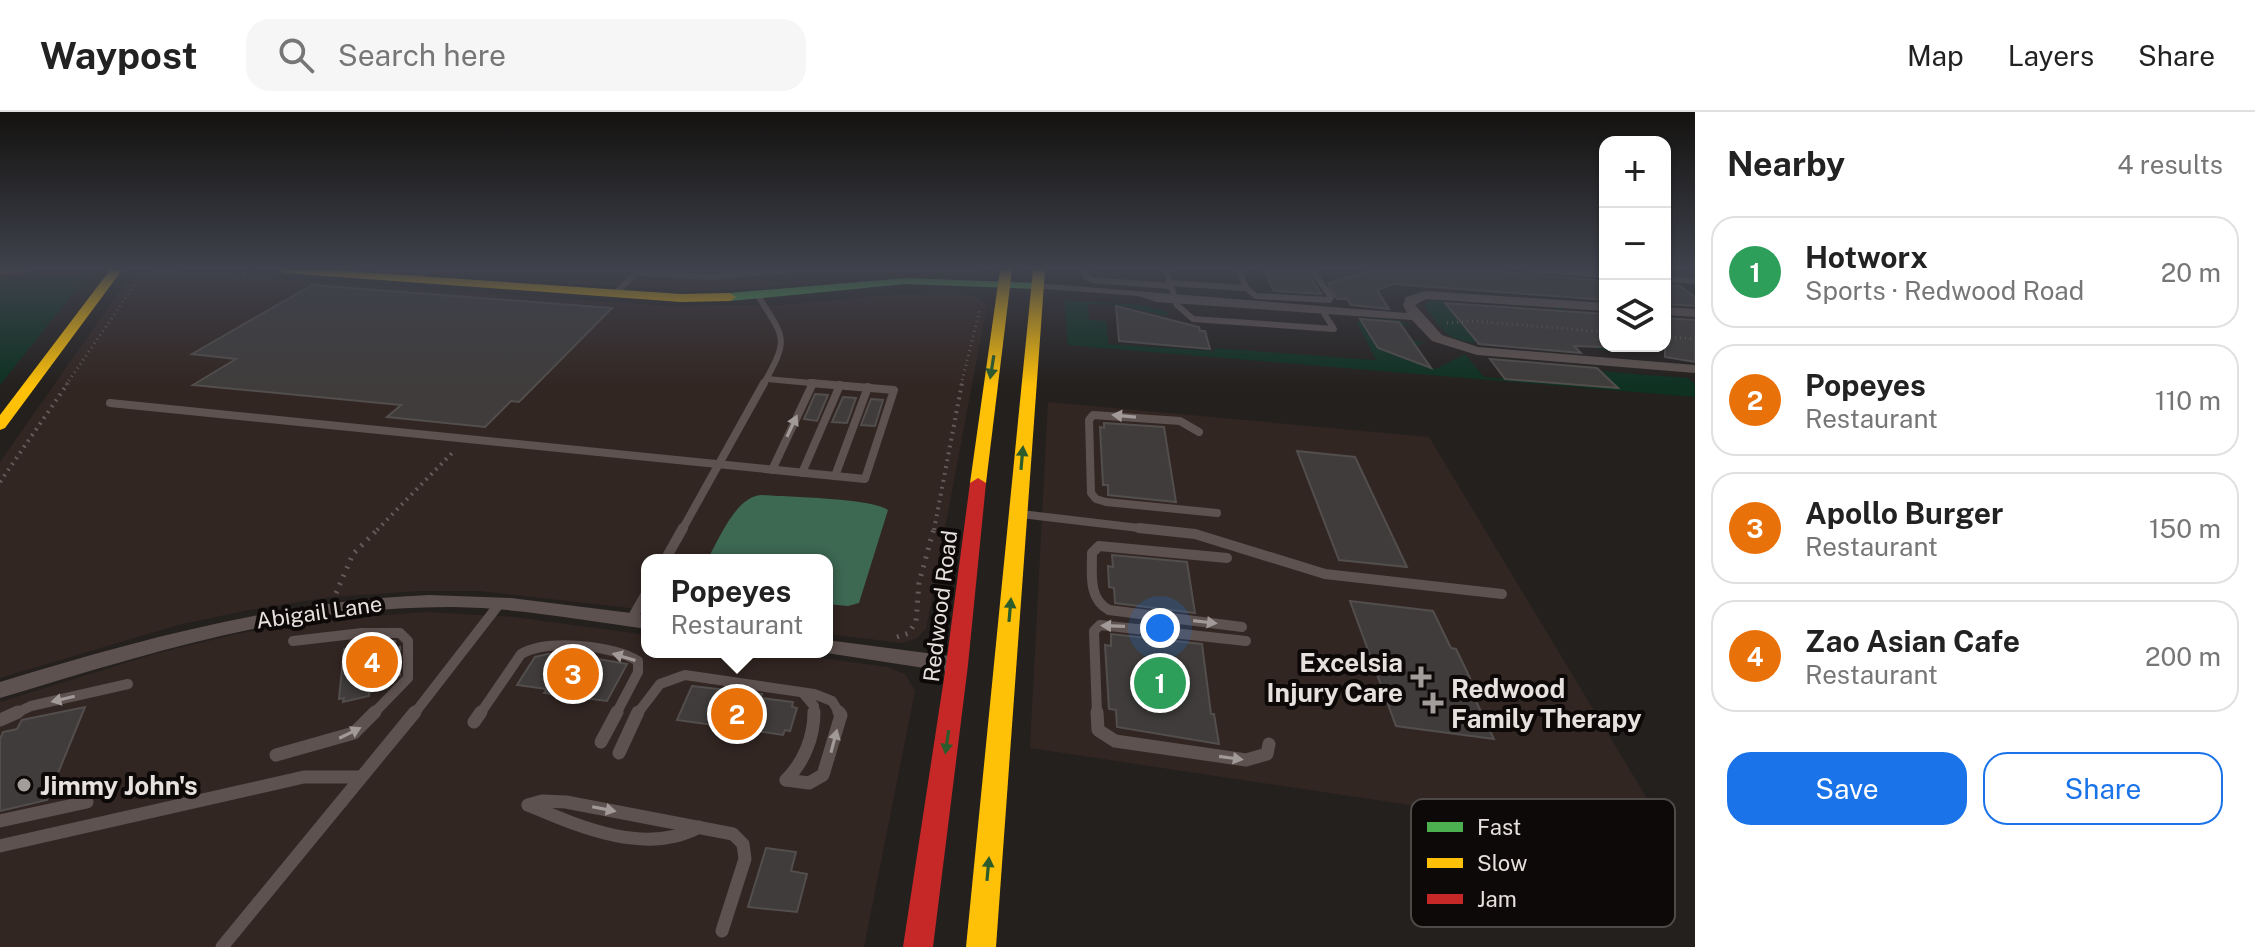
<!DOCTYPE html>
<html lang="en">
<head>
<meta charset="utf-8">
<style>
  :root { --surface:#fff; --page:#f6f6f6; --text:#222; --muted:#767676; --line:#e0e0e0; --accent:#1a73e8 }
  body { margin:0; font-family:"Public Sans",sans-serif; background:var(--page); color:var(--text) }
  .controls { position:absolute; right:24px; top:24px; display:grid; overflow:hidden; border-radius:16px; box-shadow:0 2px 6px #0004 }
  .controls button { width:72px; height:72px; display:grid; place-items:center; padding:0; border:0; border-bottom:2px solid var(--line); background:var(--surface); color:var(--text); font:40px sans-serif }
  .you { position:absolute; left:1160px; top:516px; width:28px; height:28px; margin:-20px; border:6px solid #fff; border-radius:50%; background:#1a73e8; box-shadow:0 0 0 12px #1a73e833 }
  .badge { display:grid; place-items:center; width:52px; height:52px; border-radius:50%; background:var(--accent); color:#fff; font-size:26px; font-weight:700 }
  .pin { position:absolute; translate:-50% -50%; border:4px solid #fff; box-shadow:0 2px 8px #0006 }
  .popup { position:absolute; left:641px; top:442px; width:192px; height:104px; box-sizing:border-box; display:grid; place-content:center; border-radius:16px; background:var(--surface); filter:drop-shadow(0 2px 6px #0005); font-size:26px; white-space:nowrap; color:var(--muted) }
  .popup b { font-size:30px; color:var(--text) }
  .popup::after { content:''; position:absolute; left:50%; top:100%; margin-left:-16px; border:16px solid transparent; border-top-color:var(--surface) }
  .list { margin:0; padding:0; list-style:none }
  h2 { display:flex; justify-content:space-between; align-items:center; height:104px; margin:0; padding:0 32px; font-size:34px }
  h2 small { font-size:26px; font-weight:400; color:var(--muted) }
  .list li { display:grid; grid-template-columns:52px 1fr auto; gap:24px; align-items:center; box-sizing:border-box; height:112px; margin:0 16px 16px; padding:0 16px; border:2px solid var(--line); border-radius:24px }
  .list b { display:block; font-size:30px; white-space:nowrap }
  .list p { margin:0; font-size:26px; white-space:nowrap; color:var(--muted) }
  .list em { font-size:26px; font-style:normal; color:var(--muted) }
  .actions { display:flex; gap:16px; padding:24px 32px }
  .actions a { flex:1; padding:18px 0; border:2px solid var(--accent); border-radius:24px; text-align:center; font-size:28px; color:var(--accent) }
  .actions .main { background:var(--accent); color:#fff }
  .icon { flex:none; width:44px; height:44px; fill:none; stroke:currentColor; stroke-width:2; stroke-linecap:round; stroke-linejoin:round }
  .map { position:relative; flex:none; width:1695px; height:835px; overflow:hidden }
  header { display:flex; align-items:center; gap:48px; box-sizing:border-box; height:112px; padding:0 40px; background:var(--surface); border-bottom:2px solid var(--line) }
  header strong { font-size:38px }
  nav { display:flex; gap:44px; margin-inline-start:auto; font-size:28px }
  .search { width:560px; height:72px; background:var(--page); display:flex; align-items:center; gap:20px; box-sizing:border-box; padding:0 28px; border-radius:24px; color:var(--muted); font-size:30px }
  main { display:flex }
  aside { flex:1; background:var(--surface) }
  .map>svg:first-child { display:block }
  .built { fill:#322622 }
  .green { fill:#0e3122 }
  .water { fill:#3d6852 }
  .building { fill:#3f3c3b; stroke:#524e4d; stroke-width:2 }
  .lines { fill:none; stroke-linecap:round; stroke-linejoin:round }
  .path-far2 { stroke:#635b58; stroke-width:3; stroke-dasharray:1 4; stroke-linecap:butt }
  .path-far1 { stroke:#635b58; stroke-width:4; stroke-dasharray:2 5; stroke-linecap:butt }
  .path { stroke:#635b58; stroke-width:5; stroke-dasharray:2 7; stroke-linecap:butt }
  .lane-far3 { stroke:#5e5250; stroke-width:6 }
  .lane-far2 { stroke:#5e5250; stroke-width:8 }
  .lane-far1 { stroke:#5e5250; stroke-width:10 }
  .lane { stroke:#5e5250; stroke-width:13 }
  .street { fill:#5e5250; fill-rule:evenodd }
  .fast { fill:#4caf50; fill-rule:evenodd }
  .slow { fill:#ffc107; fill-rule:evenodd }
  .jam { fill:#c62828; fill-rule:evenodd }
  .oneway { fill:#2c5c2c }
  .oneway2 { fill:#a29a98 }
  .poi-dot { fill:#a29d9b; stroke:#0d0908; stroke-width:3 }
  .labels { text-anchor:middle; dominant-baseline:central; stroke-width:8; stroke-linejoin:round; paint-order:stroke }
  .street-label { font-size:22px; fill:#e6e1df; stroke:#0d0908 }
  .near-poi-label { font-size:26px; font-weight:bold; fill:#e6e1df; stroke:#0d0908; text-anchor:start }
  .key { fill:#0d0908; stroke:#4e4a48; stroke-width:2 }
  .key-label { font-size:22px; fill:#e6e1df }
</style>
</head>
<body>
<header>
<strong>Waypost</strong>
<div class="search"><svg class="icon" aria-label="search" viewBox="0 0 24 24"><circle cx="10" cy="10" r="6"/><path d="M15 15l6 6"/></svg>Search here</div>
<nav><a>Map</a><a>Layers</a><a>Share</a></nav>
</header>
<main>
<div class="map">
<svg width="1695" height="835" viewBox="0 0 1695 835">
  <rect width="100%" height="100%" fill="#24201e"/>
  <g class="built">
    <polygon points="160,158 668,194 781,193 899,182 960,181 977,185 987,193 926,517 917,526 902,531 827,522 827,448 647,448 647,498 480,479 419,479 330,485 249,498 178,513 0,566 0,350 128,167"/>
    <polygon points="351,158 981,158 962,162 874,164 761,176 696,179"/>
    <polygon points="1048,290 1429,325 1675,733 1030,636"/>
    <polygon points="425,500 514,505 647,523 647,540 774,540 888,555 905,562 915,579 864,835 0,835 0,590 154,542 236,522 322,508"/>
  </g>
  <g class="green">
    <polygon points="85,164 86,165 0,273 0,168"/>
    <polygon points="1064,188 1142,193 1169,200 1166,204 1120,193 1088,192 1089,208 1106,209 1108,232 1215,239 1214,236 1376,248 1357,211 1366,206 1398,208 1412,214 1362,211 1372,227 1426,230 1395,242 1436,257 1465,242 1484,265 1616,276 1600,259 1688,266 1695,272 1695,285 1068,233"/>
    <path d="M1442 188 1456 206 1574 215 1553 195 1563 196 1610 239 1598 237 1581 220C1547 224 1477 242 1449 223 1439 216 1431 203 1424 194L1428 189Z"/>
  </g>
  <path class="water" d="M761 383C787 385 870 386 888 398L859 491 848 494 827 492V448H707C719 428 735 385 761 383Z"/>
  <g class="building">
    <polygon points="1264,158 1306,158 1321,182 1274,179"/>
    <polygon points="1373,158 1473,158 1605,169 1605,188 1394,172 1377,178 1389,197 1351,193 1347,187 1337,187 1328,171"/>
    <polygon points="312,173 612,196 519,290 511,289 485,315 387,305 401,293 193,273 236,247 192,242"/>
    <polygon points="1665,173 1680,174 1695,185 1695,194 1665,192"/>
    <polygon points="1445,191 1605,202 1605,235 1574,234 1581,241 1479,232"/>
    <polygon points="1116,194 1199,215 1200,219 1205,219 1210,237 1119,229"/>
    <polygon points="1665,206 1695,208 1695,250 1665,245"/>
    <polygon points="1360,207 1399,210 1431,256 1378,236"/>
    <polygon points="1490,247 1597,256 1618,276 1505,267"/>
    <polygon points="815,282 828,283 817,309 804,307"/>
    <polygon points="843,285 856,286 847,311 832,310"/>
    <polygon points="871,287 883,288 875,314 861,313"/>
    <polygon points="1104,311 1164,315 1176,390 1108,383 1108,373 1103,373 1100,315 1104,316"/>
    <polygon points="1297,339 1355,345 1407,455 1339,448"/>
    <polygon points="1112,443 1187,450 1195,501 1115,491 1114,476 1109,475 1108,454 1113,455"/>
    <polygon points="1350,489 1433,499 1451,536 1456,537 1470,566 1465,566 1494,627 1396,614"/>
    <polygon points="1111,522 1202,532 1211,602 1214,602 1219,632 1117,615 1116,598 1109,597 1105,533 1111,534"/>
    <polygon points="385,529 395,529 395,536 400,535 400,563 388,566 387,576 369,580 369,584 343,590 344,586 339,587 344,537"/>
    <polygon points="548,542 569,542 627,552 607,589 544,581 547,577 517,573 535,545"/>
    <polygon points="692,574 762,582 761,586 793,590 792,595 797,596 790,619 785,618 783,623 743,617 742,622 720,619 721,614 677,608"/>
    <polygon points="85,595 47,688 0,699 0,627 3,620 17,617 22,608"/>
    <polygon points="766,736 796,740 791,759 807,762 797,800 748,795"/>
  </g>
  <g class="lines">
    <g class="path-far2">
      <polyline points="1447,211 1474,209 1605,220"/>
      <polyline points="1665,225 1695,227"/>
      <polyline points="66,273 140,165 168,161 270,167"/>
      <polyline points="961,273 980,197"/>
    </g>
    <g class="path-far1">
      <polyline points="0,370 68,271"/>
      <polyline points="377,418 453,340"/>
      <polyline points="934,418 962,271"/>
    </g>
    <g class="path">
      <polyline points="336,481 353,442 379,416"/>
      <polyline points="897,525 909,521 916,509 919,471 934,416"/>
    </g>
    <g class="lane-far3">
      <polyline points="1085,158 1086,165 1093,168 1170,174"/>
      <polyline points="1166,158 1177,193 1193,207 1334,217 1322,198"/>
      <polyline points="1532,158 1605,163"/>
      <polyline points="637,161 712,165 786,158"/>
      <polyline points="413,167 427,158"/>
      <polyline points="1665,167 1695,169"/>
      <polyline points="1169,171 1246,176 1239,158"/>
      <polyline points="1246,176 1256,184 1329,188 1331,185 1312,158"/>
      <polyline points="615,182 638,159"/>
      <path d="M758 184C786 228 789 226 763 273"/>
      <polyline points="767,267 833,273"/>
    </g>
    <g class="lane-far2">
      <polyline points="110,291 865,367 894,278 810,271"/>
      <polyline points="1199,320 1180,309 1093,303 1089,308 1091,381 1096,387 1106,390 1217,401"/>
      <polyline points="772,358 813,271"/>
      <polyline points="802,361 840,273"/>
      <polyline points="835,364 868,275"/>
      <polyline points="1021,402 1156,418"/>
      <polyline points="682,418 764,271"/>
    </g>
    <g class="lane-far1">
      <polyline points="1139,416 1195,422 1325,462 1502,482"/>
      <path d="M1227 446 1099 434 1092 441C1092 462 1088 487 1109 498L1242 515"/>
      <polyline points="665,448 683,416"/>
      <polyline points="631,508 647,480"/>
      <polyline points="293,529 362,521 400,521 408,529 408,566 373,602"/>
      <polyline points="803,581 814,594 815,602"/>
      <polyline points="14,602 31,594 128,572"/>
      <polyline points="414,602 500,491"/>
      <path d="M480 602 521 542C547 527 613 533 638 549V560L616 602"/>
      <polyline points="637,602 660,572 685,563 814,582 832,589 840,602"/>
      <polyline points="1097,602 1094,519 1100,513 1246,529"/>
    </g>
    <g class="lane">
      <polyline points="1097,600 1098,618 1115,629 1246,648 1267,642 1269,632"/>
      <polyline points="0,608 18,600"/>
      <polyline points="474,610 481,600"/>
      <polyline points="601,630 617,600"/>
      <polyline points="619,641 638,600"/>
      <polyline points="276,643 354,621 375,600"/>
      <polyline points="786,668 809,671 823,663 841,603 839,600"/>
      <path d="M786 668C804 650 814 625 814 600"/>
      <polyline points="528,693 542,689 566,690 733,722 743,732 745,747 722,819"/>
      <path d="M528 693C580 715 646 744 699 715"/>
      <polyline points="0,709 87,690"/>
      <polyline points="0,734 304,665 358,665"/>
      <polyline points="222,835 415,600"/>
    </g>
    <g class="street">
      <polygon points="1037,171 1407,201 1403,193 1406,185 1425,179 1605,191 1605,199 1426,187 1415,193 1442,223 1478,235 1695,253 1695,261 1477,243 1432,229 1412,208 1157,190 1138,184 1033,176 1031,174"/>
      <polygon points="1665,195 1695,197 1695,205 1665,203"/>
      <path d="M429 483 511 486 647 503V517C583 508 518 496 453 495 296 494 149 541 0 586V570C141 527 281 489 429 483Z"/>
      <polygon points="827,528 957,545 965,548 968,553 965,558 957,561 820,540 827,540"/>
    </g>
    <polygon class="fast" points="906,166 1037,171 1043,174 1037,177 906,172 730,189 724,185 730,181"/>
    <g class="slow">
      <polygon points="110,158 122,158 5,316 0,318 0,303"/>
      <polygon points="279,158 330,158 681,182 730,181 736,185 730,189 681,190 285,161"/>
      <polygon points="1000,158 1012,158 986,371 978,376 970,371"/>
      <polygon points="1033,158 1045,158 996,835 966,835"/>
    </g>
    <g class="jam">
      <polygon points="0,158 29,158 23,161 0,162"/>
      <polygon points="978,366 986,371 968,553 933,835 903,835 946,553 970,371"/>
    </g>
  </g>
  <defs><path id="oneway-solid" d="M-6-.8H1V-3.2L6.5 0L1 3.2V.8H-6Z" transform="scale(2)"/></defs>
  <g class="oneway">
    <use href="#oneway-solid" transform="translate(992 255) rotate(99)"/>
    <use href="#oneway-solid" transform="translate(1022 346) rotate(-85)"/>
    <use href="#oneway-solid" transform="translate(1010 498) rotate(-85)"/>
    <use href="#oneway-solid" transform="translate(947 630) rotate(98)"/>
    <use href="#oneway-solid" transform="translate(988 757) rotate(-85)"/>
  </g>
  <g class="oneway2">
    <use href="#oneway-solid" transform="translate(1124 304) rotate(-175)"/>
    <use href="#oneway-solid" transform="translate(792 314) rotate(-65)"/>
    <use href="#oneway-solid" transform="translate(1205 510) rotate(7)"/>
    <use href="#oneway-solid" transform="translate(1113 514) rotate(-178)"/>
    <use href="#oneway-solid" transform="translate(624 545) rotate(-163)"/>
    <use href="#oneway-solid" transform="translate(63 587) rotate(167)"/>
    <use href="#oneway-solid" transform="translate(350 621) rotate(-26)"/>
    <use href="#oneway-solid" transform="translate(834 629) rotate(-75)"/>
    <use href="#oneway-solid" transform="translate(1231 646) rotate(8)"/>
    <use href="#oneway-solid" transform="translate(604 697) rotate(11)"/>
  </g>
  <linearGradient id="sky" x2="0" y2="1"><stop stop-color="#141210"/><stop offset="0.57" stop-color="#3f424c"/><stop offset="1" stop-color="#3f424c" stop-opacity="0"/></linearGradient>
  <rect width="1695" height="275" fill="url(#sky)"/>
  <g class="poi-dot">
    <path d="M1417 553h8v8h8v8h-8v8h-8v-8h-8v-8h8z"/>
    <path d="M1429 579h8v8h8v8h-8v8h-8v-8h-8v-8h8z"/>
    <circle cx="24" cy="673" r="8"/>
  </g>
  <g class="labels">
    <g class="street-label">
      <text transform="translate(940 494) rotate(-83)">Redwood Road</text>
      <text transform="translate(319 500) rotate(-8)">Abigail Lane</text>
    </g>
    <g class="near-poi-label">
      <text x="1403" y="550" text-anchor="end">Excelsia<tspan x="1403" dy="30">Injury Care</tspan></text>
      <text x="1451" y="576">Redwood<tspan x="1451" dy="30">Family Therapy</tspan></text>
      <text x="40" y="673">Jimmy John's</text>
    </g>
  </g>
  <rect x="1411" y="687" width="264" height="128" rx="12" class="key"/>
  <rect x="1427" y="710" width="36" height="10" fill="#4caf50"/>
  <rect x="1427" y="746" width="36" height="10" fill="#ffc107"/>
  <rect x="1427" y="782" width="36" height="10" fill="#c62828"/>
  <g class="key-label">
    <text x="1477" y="723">Fast</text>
    <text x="1477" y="759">Slow</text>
    <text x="1477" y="795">Jam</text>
  </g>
</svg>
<div class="controls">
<button>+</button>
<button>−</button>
<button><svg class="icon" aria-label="layers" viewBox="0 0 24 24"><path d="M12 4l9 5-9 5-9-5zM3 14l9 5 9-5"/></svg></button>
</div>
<div class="you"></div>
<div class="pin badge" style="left:1160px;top:571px;background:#2e9e5b">1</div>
<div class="pin badge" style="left:737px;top:602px;background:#e8710a">2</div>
<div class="popup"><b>Popeyes</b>Restaurant</div>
<div class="pin badge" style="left:573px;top:562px;background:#e8710a">3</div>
<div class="pin badge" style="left:372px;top:550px;background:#e8710a">4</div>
</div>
<aside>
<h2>Nearby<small>4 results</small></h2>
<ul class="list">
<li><span class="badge" style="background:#2e9e5b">1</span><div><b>Hotworx</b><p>Sports · Redwood Road</p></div><em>20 m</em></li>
<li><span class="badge" style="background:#e8710a">2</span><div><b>Popeyes</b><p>Restaurant</p></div><em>110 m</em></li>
<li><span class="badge" style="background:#e8710a">3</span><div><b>Apollo Burger</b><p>Restaurant</p></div><em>150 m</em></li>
<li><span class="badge" style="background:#e8710a">4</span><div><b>Zao Asian Cafe</b><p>Restaurant</p></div><em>200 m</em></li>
</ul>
<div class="actions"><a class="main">Save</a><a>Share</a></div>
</aside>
</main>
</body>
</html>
